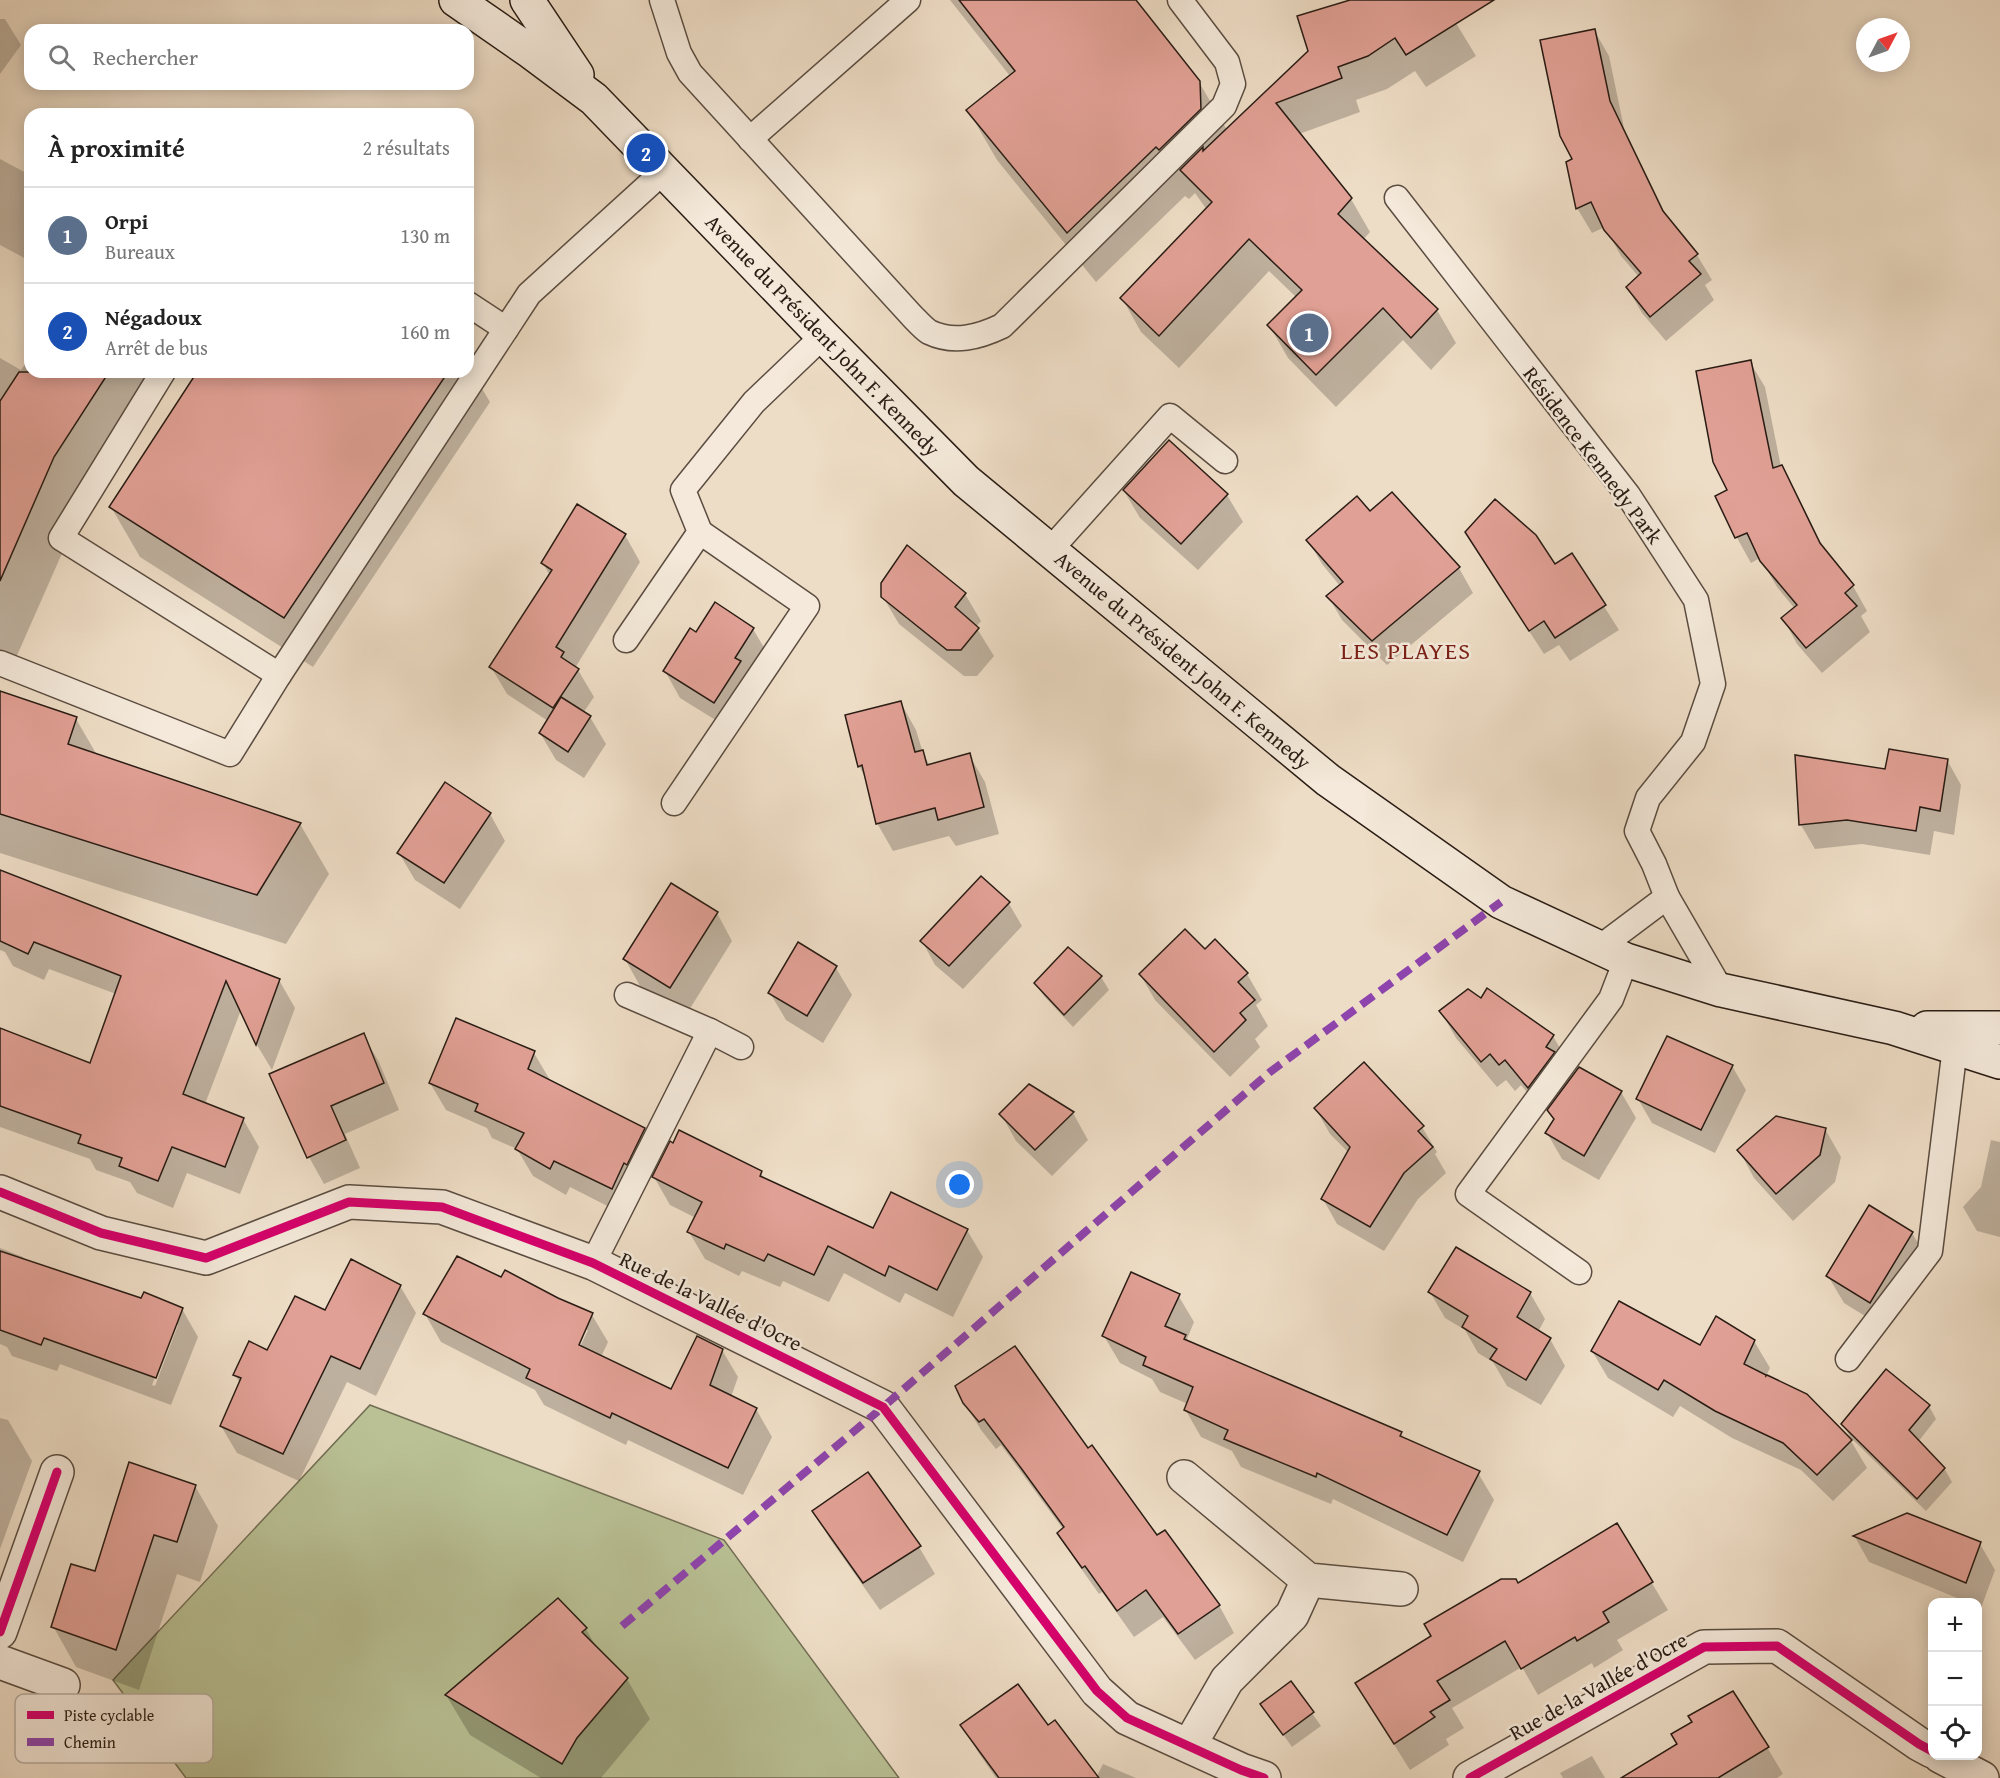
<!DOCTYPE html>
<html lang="fr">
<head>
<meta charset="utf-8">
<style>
  :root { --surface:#fff; --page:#f6f6f6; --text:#222; --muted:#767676; --line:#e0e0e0; --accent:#8f2418 }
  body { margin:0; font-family:"Gentium Book Plus",serif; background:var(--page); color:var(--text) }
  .controls { position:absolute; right:18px; bottom:18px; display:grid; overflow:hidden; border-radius:12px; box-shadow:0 3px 15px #0003 }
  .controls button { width:54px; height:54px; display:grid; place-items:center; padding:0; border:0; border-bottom:2px solid var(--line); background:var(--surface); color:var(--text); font:30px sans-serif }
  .compass { position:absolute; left:1856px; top:18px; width:54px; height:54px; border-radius:50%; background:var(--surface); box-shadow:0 3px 15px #0003; rotate:49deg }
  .you { position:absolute; left:960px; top:1185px; width:21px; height:21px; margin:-15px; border:4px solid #fff; border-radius:50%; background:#1a73e8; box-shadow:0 0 0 9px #1a73e833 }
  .badge { display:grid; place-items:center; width:39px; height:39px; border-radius:50%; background:var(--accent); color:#fff; font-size:20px; font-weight:700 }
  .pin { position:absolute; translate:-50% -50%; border:3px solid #fff; box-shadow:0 2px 6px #0006 }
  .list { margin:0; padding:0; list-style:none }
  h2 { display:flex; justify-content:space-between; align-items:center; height:78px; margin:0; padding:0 24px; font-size:26px }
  h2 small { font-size:20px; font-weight:400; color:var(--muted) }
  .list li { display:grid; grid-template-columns:39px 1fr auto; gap:18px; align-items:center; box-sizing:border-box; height:96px; padding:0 24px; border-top:2px solid var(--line) }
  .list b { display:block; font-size:22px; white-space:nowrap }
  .list p { margin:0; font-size:20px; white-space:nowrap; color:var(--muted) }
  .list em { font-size:20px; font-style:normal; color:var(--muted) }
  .icon { flex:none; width:33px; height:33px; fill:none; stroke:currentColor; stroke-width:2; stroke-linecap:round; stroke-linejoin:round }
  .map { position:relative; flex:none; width:2000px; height:1778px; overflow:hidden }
  .search { position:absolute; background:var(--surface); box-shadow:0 3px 15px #0003; left:24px; top:24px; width:450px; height:66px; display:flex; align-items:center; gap:15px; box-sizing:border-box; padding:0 21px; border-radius:18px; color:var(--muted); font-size:22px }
  .panel { position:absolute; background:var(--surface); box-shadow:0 3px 15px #0003; left:24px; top:108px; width:450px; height:270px; border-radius:18px }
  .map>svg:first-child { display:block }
  .green { fill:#b9c195; stroke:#716e54; stroke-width:1.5 }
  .shadow { fill:#0003; fill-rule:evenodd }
  .building { fill:#e1a095; stroke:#291c14; stroke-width:1.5 }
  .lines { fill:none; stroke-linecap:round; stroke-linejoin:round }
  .service-casing { stroke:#5a4c40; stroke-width:27 }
  .minor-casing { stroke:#5a4c40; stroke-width:36 }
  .secondary-casing { stroke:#291c14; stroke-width:36 }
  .service { stroke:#f4e9da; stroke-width:24 }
  .minor { stroke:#f4e9da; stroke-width:33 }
  .secondary { stroke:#f4e9da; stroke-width:33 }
  .quiet { stroke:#8e44ad; stroke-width:8; stroke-dasharray:15 8; stroke-linecap:butt }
  .cycleway-casing { stroke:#f4e9da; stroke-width:13 }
  .cycleway { stroke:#d6006c; stroke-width:9 }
  .labels { text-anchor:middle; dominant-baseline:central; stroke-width:5; stroke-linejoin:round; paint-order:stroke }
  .street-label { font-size:21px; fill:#291c14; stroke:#f4e9da }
  .quarter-label { font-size:24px; letter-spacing:1.5px; fill:#7a1f14; stroke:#f4e9da }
  .key { fill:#f4e9da; stroke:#b7ac9f; stroke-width:1.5 }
  .key-label { font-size:16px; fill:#291c14 }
</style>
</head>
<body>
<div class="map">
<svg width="2000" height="1778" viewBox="0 0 2000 1778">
  <rect width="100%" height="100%" fill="#eeddc6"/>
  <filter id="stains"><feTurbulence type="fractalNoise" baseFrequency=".00333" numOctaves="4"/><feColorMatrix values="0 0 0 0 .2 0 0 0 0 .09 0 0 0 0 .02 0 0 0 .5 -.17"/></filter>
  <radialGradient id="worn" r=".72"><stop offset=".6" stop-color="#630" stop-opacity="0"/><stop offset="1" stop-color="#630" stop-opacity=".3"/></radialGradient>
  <polygon class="green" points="370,1405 724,1540 899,1778 186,1778 113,1680"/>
  <g class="shadow">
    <polygon points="950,0 1134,0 1199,82 1227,130 1310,52 1354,0 1442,0 1476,56 1426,87 1415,71 1387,89 1356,100 1360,112 1299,134 1351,199 1370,232 1363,240 1437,310 1456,343 1431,370 1403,340 1336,407 1288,358 1269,325 1297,298 1269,271 1179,368 1141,332 1122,298 1207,210 1195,193 1189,199 1185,196 1096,282 997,160 968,110 1010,76"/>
    <polygon points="0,19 5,19 21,45 0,74"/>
    <polygon points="1594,30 1609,56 1624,128 1668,219 1697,255 1712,280 1705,285 1714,300 1666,341 1642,313 1627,287 1639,277 1621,256 1605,227 1592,233 1577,208 1574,160"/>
    <polygon points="0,159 30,175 30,261 0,245"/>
    <polygon points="30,357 30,372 169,372 82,508 15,660 0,654 0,358 21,370"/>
    <polygon points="1750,362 1765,387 1781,467 1796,492 1825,551 1853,586 1867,611 1861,616 1870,632 1822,673 1797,644 1783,618 1795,609 1777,587 1760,558 1751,563 1737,538 1717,497 1729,491"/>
    <polygon points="468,365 490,402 313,667 140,557 111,507 199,372 468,372"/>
    <polygon points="1124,491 1227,495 1243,522 1198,570 1140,518"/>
    <polygon points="1392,494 1459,568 1473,593 1387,665 1342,620 1328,596 1340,586 1322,564 1308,540 1370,513"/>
    <polygon points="625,535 640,562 575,668 578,670 594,697 583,713 590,717 606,744 584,778 556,760 540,733 548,721 507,694 491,667 550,576 543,563"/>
    <polygon points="1572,556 1619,630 1570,661 1559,645 1544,654 1481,557 1554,566"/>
    <polygon points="965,594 981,621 976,627 994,656 977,676 964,676 899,624 883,597"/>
    <polygon points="753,629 769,656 730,729 680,698 665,671 696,634"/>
    <polygon points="0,693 76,719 97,755 300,824 329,874 286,944 0,853"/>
    <polygon points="901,703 916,730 923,753 930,766 969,755 985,782 999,834 956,846 949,836 893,851 877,823 866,779 859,766 847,716"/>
    <polygon points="1947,760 1961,785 1954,835 1934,831 1930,855 1862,844 1815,849 1801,825 1886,771"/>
    <polygon points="490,814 505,841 460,909 415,880 399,853"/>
    <polygon points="0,872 279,980 295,1008 272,1070 257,1045 241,1010 205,1104 243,1119 259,1147 240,1194 187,1173 173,1208 137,1193 130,1182 96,1170 90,1159 0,1127 0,1029 91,1065 116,994 49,969 44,980 13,966 5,952 0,950"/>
    <polygon points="1008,902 1022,926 963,989 935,965 922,941"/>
    <polygon points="717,913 732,941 686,1015 640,986 625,959"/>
    <polygon points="1068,949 1101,977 1109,990 1073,1027 1044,996 1036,983"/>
    <polygon points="1205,951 1247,974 1262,1000 1256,1005 1268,1026 1255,1039 1260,1047 1230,1077 1155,1000 1140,974"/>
    <polygon points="836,968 852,995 823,1043 786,1020 770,993"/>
    <polygon points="1481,1000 1553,1036 1568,1062 1563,1070 1570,1082 1580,1068 1621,1092 1636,1118 1599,1180 1562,1159 1547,1133 1555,1121 1547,1108 1544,1113 1521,1085 1515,1091 1506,1080 1497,1087 1456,1038 1441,1012"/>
    <polygon points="363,1035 379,1062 399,1110 345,1134 360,1168 324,1184 309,1157 271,1074"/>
    <polygon points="534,1053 550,1080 549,1082 644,1129 660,1157 627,1216 570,1187 566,1195 533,1176 517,1149 492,1138 487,1128 446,1110 430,1083"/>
    <polygon points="1732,1066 1746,1090 1715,1153 1652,1123 1638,1099"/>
    <polygon points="1316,1109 1422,1127 1437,1152 1435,1154 1446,1173 1418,1199 1384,1251 1337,1224 1323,1199 1349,1153 1330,1134"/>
    <polygon points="1073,1113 1088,1140 1052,1176 1016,1141 1001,1114"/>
    <polygon points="1825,1129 1841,1157 1835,1182 1793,1221 1754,1178 1739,1150"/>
    <polygon points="1991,1140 2000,1142 2000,1237 1977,1231 1963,1207 1981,1187"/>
    <polygon points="761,1173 765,1180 874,1230 967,1230 983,1257 953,1317 905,1293 900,1303 844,1273 829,1302 783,1281 780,1287 742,1271 739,1276 705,1259 689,1232 696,1218 670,1205 654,1177"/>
    <polygon points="1912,1233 1928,1260 1886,1329 1844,1303 1828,1276"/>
    <path d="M0 1248 23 1257 25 1261 142 1300 182 1309 198 1337 171 1405 60 1364 57 1371 12 1356 7 1347 0 1344ZM175 1325H178L155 1386 152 1385Z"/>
    <path d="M502 1278 592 1315 608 1342 601 1357 672 1391 722 1350 738 1377 731 1397 756 1409 772 1437 743 1495 628 1440 626 1445 544 1405 535 1390 441 1342 425 1314ZM584 1330H588L577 1353 575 1351Z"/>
    <polygon points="400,1286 416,1313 376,1396 347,1382 299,1481 237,1453 221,1426 240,1383 235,1375 326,1312"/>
    <polygon points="1430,1292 1530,1293 1545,1319 1538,1332 1550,1339 1565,1366 1541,1405 1507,1386 1493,1362 1478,1353 1465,1330 1445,1318"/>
    <polygon points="1178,1295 1194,1322 1187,1339 1189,1343 1401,1433 1404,1439 1478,1473 1494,1500 1463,1562 1333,1499 1331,1504 1241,1467 1232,1451 1201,1437 1185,1409 1188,1404 1160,1392 1152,1379 1120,1363 1104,1336"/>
    <polygon points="1754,1341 1770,1368 1766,1376 1807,1396 1851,1441 1867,1468 1833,1501 1801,1470 1732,1438 1680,1406 1673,1417 1608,1378 1592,1351 1700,1348"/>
    <polygon points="964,1402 1087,1450 1157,1537 1219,1605 1234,1633 1195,1660 1163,1617 1134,1637 1102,1592 1099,1594 1075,1560 1059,1533 1063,1529 1001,1445 996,1449 981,1430"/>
    <polygon points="1929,1406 1936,1419 1918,1442 1944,1468 1952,1482 1926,1511 1850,1437 1843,1424"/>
    <polygon points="0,1418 8,1420 32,1461 0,1549"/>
    <polygon points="868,1474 919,1547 935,1574 880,1610 830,1539 814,1512"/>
    <polygon points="195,1486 218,1526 200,1582 177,1574 139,1690 76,1667 53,1626 96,1573"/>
    <polygon points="1907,1515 1980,1544 1995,1570 1981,1608 1978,1607 1978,1602 1967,1602 1869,1562 1855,1537"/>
    <polygon points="1617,1525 1668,1610 1617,1640 1623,1650 1594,1668 1592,1663 1538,1695 1522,1667 1452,1708 1464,1728 1446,1739 1449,1745 1410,1770 1373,1711 1433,1636"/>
    <polygon points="558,1600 586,1629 598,1650 627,1679 650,1719 601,1778 541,1778 470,1735 446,1695"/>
    <polygon points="1291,1683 1321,1726 1292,1747 1262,1705"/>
    <polygon points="1694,1723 1767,1747 1783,1774 1777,1778 1624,1778 1679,1744"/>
    <polygon points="962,1725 1048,1727 1093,1778 996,1778 978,1752"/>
    <polygon points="1592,1756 1605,1778 1563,1778 1560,1773"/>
    <polygon points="1103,1764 1136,1778 1096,1778"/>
  </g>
  <g class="building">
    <polygon points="959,0 1136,0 1200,81 1201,109 1159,150 1156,147 1067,233 966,110 1015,71"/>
    <polygon points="1350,0 1494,0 1406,55 1395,38 1368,56 1338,67 1342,78 1276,103 1352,198 1338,214 1438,309 1411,338 1383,308 1316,375 1267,325 1302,290 1249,239 1159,336 1120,298 1212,202 1180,170 1203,147 1203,151 1308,51 1297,16"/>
    <polygon points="1595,29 1610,101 1663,211 1698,254 1689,261 1701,274 1650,317 1626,287 1641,273 1604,230 1591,202 1576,209 1566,162 1572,159 1560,136 1540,40"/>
    <polygon points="1751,360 1773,468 1782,465 1820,543 1854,585 1845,593 1857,606 1806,648 1781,618 1797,605 1760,561 1747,533 1735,538 1715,496 1727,490 1713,462 1696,371"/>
    <polygon points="19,372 109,372 54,457 0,581 0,401"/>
    <polygon points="197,372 448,372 284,618 109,507"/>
    <polygon points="1169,440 1228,494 1181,544 1123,490"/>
    <polygon points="1392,492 1460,567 1372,641 1326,596 1343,582 1306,540 1357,496 1370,511"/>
    <polygon points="1495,499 1536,535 1555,564 1572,553 1606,605 1555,638 1544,621 1529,631 1465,532"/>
    <polygon points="577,504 626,534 556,647 564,652 561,657 579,669 553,708 489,667 552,570 541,563"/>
    <polygon points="907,545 966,593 955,607 979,628 961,650 947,650 881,597 881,583"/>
    <polygon points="715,602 754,628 735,658 741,661 714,703 663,671 690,628 696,632"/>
    <polygon points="0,691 77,717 68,744 301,823 257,895 0,814"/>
    <polygon points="561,697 591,716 568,752 539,733"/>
    <polygon points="901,701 915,752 923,750 927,765 970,753 984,807 938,820 935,808 876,824 862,765 858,767 845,715"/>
    <polygon points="1889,749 1948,759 1940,811 1920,807 1916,831 1847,820 1799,825 1795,755 1885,769"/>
    <polygon points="445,782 491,813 444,883 397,853"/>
    <polygon points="0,870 280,979 256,1045 226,981 183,1094 244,1118 225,1167 172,1147 158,1181 119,1166 122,1158 78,1143 81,1135 0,1106 0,1028 90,1063 121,976 34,942 28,954 0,941"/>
    <polygon points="981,876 1010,902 949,966 920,941"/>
    <polygon points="671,883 718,912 670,988 623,959"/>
    <polygon points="1185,929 1205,949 1215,939 1248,973 1238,982 1255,1000 1240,1013 1246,1020 1214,1052 1139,974"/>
    <polygon points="798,942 837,966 807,1016 768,993"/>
    <polygon points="1068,947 1102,976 1064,1015 1034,983"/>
    <polygon points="1487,988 1554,1035 1546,1047 1555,1052 1528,1088 1505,1060 1499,1065 1490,1054 1481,1062 1439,1011 1468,989 1481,998"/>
    <polygon points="456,1018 535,1051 528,1069 645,1128 627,1165 624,1163 612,1189 554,1161 550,1169 515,1149 524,1133 475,1111 478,1104 429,1083"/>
    <polygon points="364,1033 384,1083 331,1106 346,1140 307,1158 269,1074"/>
    <polygon points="1667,1036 1733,1065 1701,1130 1636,1099"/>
    <polygon points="1364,1062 1424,1126 1418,1131 1433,1147 1404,1173 1370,1227 1321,1199 1350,1147 1314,1108"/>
    <polygon points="1579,1067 1622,1091 1584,1156 1545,1133 1554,1119 1547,1110"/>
    <polygon points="1029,1084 1074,1112 1035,1150 999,1114"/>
    <polygon points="1776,1116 1826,1128 1820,1155 1776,1194 1737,1150"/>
    <polygon points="679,1130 762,1171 760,1176 873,1228 891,1192 968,1229 937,1290 889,1266 885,1276 828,1246 814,1275 768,1254 764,1261 726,1244 724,1249 687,1232 702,1202 652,1177 670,1141 673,1143"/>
    <polygon points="1869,1205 1913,1232 1870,1303 1826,1276"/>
    <polygon points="1456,1247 1531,1292 1517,1317 1551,1338 1526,1380 1490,1359 1497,1349 1462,1327 1468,1316 1428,1292"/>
    <polygon points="0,1251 141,1298 144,1292 183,1308 156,1378 44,1338 41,1345 0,1330"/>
    <polygon points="457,1256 501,1277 505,1270 558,1298 593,1313 579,1345 671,1389 697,1336 723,1349 710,1385 757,1408 728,1468 612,1413 610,1418 526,1378 530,1369 423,1314"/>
    <polygon points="351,1259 401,1285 360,1369 331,1356 283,1454 220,1426 241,1378 233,1375 249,1341 267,1350 295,1296 325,1310"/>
    <polygon points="1131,1272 1180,1294 1165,1326 1186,1335 1184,1339 1402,1432 1400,1436 1480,1471 1447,1535 1317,1473 1316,1477 1224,1439 1228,1430 1184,1410 1193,1387 1143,1365 1146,1357 1102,1336"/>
    <polygon points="1619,1301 1700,1345 1716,1316 1755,1340 1744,1364 1766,1375 1766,1376 1767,1375 1807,1394 1852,1440 1817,1475 1783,1443 1715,1411 1664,1380 1658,1390 1591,1351"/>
    <polygon points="1015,1346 1088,1448 1092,1445 1157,1535 1165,1530 1220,1605 1178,1634 1146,1590 1117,1611 1085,1566 1082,1568 1057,1533 1064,1527 1021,1468 984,1419 979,1422 963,1403 955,1386"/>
    <polygon points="1886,1369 1930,1405 1909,1430 1945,1468 1917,1499 1841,1424"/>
    <polygon points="129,1462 196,1485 177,1542 154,1535 116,1650 51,1627 71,1564 95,1571"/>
    <polygon points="868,1472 921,1546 863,1583 812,1511"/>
    <polygon points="1907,1513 1981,1542 1966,1583 1853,1536"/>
    <polygon points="1617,1523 1653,1582 1603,1612 1609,1622 1577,1641 1575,1637 1521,1669 1505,1641 1437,1681 1450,1700 1430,1712 1435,1717 1394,1744 1355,1683 1431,1636 1424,1624 1501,1579 1516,1579 1518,1583"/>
    <polygon points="558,1598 587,1628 582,1632 628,1678 577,1738 562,1764 445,1695"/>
    <polygon points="1291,1681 1314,1712 1283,1735 1260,1704"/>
    <polygon points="1018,1684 1048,1725 1055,1720 1099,1778 999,1778 960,1725"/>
    <polygon points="1733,1691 1769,1747 1718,1778 1621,1778 1677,1744 1671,1734 1692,1722 1688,1716"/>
  </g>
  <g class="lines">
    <g class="service-casing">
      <g id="service">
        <path d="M662 0 679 53 690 73 912 316C917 321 923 328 929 332 954 344 979 337 1002 326L1224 106 1233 84 1227 62 1180 0"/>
        <polyline points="750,139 908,0"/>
        <polyline points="1397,198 1628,495 1696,600 1713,684 1693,742 1648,798 1637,831 1654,864 1667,897"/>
        <polyline points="468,304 506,329"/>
        <polyline points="163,372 61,538 279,675 529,294 663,172"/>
        <polyline points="1050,550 1170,416 1225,461"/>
        <polyline points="626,640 700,532 683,490 754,402 823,336"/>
        <polyline points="0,663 230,754 279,675"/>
        <polyline points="674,803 807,606 700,532"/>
        <polyline points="1599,948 1667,897 1721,990"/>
        <polyline points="627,995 710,1031 741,1047"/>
        <polyline points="593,1263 710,1031"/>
        <polyline points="1579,1272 1468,1194 1611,999 1626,960"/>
        <polyline points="1848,1359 1930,1251 1955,1047"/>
      </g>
    </g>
    <g class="minor-casing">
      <g id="minor">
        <polyline points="0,1192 101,1233 206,1258 349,1202 442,1207 593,1263 883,1407 1097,1691 1127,1718 1241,1770 1264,1778"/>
        <polyline points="1184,1477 1308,1580 1401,1589"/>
        <polyline points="0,1632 57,1472"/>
        <polyline points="0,1662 63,1685"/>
        <polyline points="1189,1746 1227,1680 1292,1615 1308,1580"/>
        <polyline points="1940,1756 1982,1778"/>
        <polyline points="1470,1778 1704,1647 1777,1646 1919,1744 1932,1751"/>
      </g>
    </g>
    <g class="secondary-casing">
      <g id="secondary">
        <polyline points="456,0 531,52 594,99 823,336 966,481 1328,780 1501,902 1626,960 1721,990 1894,1028 2000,1062"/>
        <polyline points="527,0 577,75"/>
        <polyline points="1927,1028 2000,1028"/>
      </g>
    </g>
    <use href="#service" class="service"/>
    <use href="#minor" class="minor"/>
    <use href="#secondary" class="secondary"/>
    <polyline class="quiet" points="622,1626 883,1407 1270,1072 1501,902"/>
    <g class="cycleway-casing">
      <g id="cycleway">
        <polyline points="0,1192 101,1233 206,1258 349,1202 442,1207 593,1263 883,1407 1097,1691 1127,1718 1241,1770 1264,1778"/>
        <polyline points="0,1632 57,1472"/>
        <polyline points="1470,1778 1704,1647 1777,1646 1919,1744 1932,1751"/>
      </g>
    </g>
    <use href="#cycleway" class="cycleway"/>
  </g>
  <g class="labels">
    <g class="street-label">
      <text transform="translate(823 335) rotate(46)">Avenue du Président John F. Kennedy</text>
      <text transform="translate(1593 455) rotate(53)">Résidence Kennedy Park</text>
      <text transform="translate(1183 660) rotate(40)">Avenue du Président John F. Kennedy</text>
      <text transform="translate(711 1301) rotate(26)">Rue de la Vallée d'Ocre</text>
      <text transform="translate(1598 1686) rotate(-29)">Rue de la Vallée d'Ocre</text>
    </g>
    <g class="quarter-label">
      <text x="1406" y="650">LES PLAYES</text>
    </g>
  </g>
  <rect x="15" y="1694" width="198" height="69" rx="9" class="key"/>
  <rect x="27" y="1711" width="27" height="8" fill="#d6006c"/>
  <rect x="27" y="1738" width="27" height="8" fill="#8e44ad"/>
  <g class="key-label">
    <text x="64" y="1721">Piste cyclable</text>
    <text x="64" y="1748">Chemin</text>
  </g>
  <rect width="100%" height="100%" filter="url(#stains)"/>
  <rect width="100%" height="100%" fill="url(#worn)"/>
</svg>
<div class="controls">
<button>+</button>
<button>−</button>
<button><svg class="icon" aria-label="locate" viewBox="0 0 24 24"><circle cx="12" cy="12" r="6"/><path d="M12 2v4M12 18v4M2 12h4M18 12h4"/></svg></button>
</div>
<svg class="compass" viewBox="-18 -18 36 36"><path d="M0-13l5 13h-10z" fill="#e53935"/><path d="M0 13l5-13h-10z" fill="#767676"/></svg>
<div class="you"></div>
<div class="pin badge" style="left:1309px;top:333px;background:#5c6f8a">1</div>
<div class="pin badge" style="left:646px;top:153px;background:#1a4fb4">2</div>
<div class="search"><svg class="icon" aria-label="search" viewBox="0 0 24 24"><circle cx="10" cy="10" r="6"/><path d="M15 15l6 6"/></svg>Rechercher</div>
<section class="panel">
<h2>À proximité<small>2 résultats</small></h2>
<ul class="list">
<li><span class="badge" style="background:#5c6f8a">1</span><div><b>Orpi</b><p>Bureaux</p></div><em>130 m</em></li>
<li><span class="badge" style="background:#1a4fb4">2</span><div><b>Négadoux</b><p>Arrêt de bus</p></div><em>160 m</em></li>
</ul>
</section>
</div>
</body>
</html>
